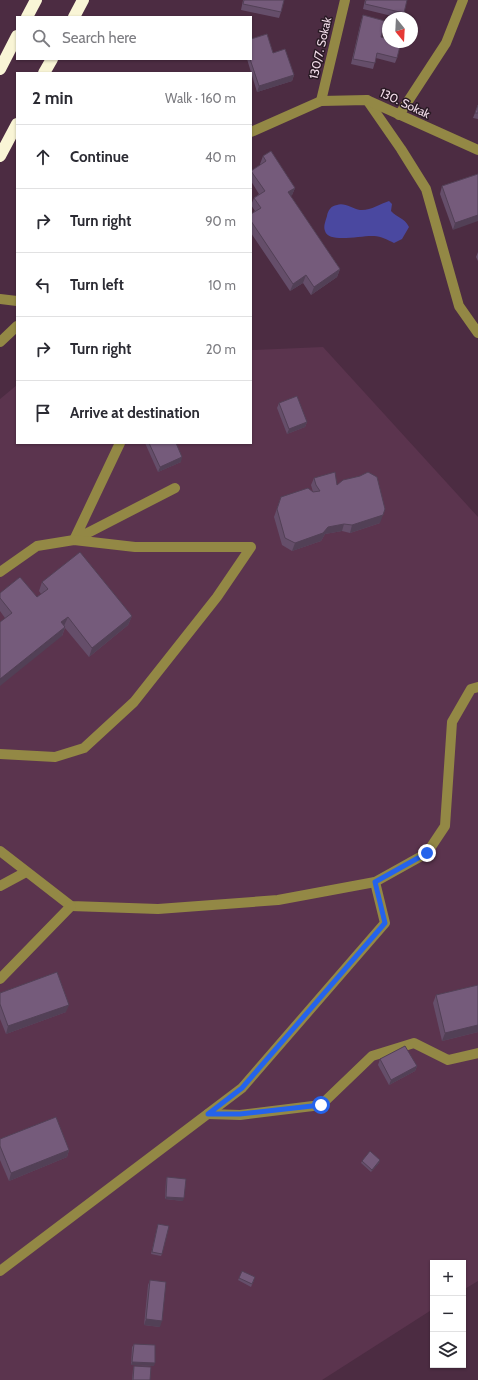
<!DOCTYPE html>
<html lang="en">
<head>
<meta charset="utf-8">
<style>
  :root { --surface:#fff; --page:#f2f2f3; --text:#2b2b33; --muted:#7c7c81; --line:#e1e1e2 }
  body { margin:0; font-family:Cabin,sans-serif; background:var(--page); color:var(--text) }
  .controls { position:absolute; right:12px; bottom:12px; display:grid; overflow:hidden; border-radius:0px; box-shadow:0 1px 3px #0004 }
  .controls button { width:36px; height:36px; display:grid; place-items:center; padding:0; border:0; border-bottom:1px solid var(--line); background:var(--surface); color:var(--text); font:20px sans-serif }
  .compass { position:absolute; left:382px; top:12px; width:36px; height:36px; border-radius:50%; background:var(--surface); box-shadow:0 1px 3px #0004; rotate:162deg }
  .stop { position:absolute; width:12px; height:12px; margin:-9px; border:3px solid #2563eb; border-radius:50%; background:#fff }
  .stop.end { background:#2563eb; border-color:#fff; box-shadow:0 1px 4px #0008 }
  .list { margin:0; padding:0; list-style:none }
  h2 { display:flex; justify-content:space-between; align-items:center; height:52px; margin:0; padding:0 16px; font-size:17px }
  h2 small { font-size:13px; font-weight:400; color:var(--muted) }
  .list li { display:grid; grid-template-columns:26px 1fr auto; gap:12px; align-items:center; box-sizing:border-box; height:64px; padding:0 16px; border-top:1px solid var(--line) }
  .list b { display:block; font-size:15px; white-space:nowrap }
  .list em { font-size:13px; font-style:normal; color:var(--muted) }
  .icon { flex:none; width:22px; height:22px; fill:none; stroke:currentColor; stroke-width:2; stroke-linecap:round; stroke-linejoin:round }
  .map { position:relative; flex:none; width:478px; height:1380px; overflow:hidden }
  .search { position:absolute; background:var(--surface); box-shadow:0 1px 3px #0004; left:16px; top:16px; width:236px; height:44px; display:flex; align-items:center; gap:10px; box-sizing:border-box; padding:0 14px; border-radius:0px; color:var(--muted); font-size:15px }
  .panel { position:absolute; background:var(--surface); box-shadow:0 1px 3px #0004; left:16px; top:72px; width:236px; height:372px; border-radius:0px }
  .map>svg:first-child { display:block }
  .built { fill:#5b344e }
  .water { fill:#4a48a0 }
  .lines { fill:none; stroke-linecap:round; stroke-linejoin:round }
  .minor { stroke:#938845; stroke-width:10 }
  .highway { stroke:#f9f5d6; stroke-width:12 }
  .wall { fill:#654e6a }
  .shaded-wall { fill:#524056 }
  .building { fill:#755b7b; stroke:#524056 }
  .route { stroke:#2563eb; stroke-width:5 }
  .labels { text-anchor:middle; dominant-baseline:central; stroke-width:3; stroke-linejoin:round; paint-order:stroke }
  .street-label { font-size:12px; fill:#f3ddea; stroke:#291a24 }
</style>
</head>
<body>
<div class="map">
<svg width="478" height="1380" viewBox="0 0 478 1380">
  <rect width="100%" height="100%" fill="#4c2c42"/>
  <polygon class="built" points="323,347 478,517 478,1281 463,1290 463,1263 433,1263 433,1309 322,1380 0,1380 0,399 17,385 17,443 251,443 251,348 252,350"/>
  <path class="water" d="M389 201 392 204 391 211C397 218 404 217 409 227L402 239 394 243C388 240 381 236 374 236 362 235 329 244 325 231 323 226 326 220 327 216 328 210 331 206 337 205 344 202 353 209 360 210 370 211 380 204 389 201Z"/>
  <g class="lines">
    <g class="minor">
      <polyline points="367,100 401,149 426,189 459,306 478,333"/>
      <polyline points="321,101 345,0"/>
      <polyline points="399,115 446,43 463,0"/>
      <polyline points="251,132 321,101 367,100 478,150"/>
      <polyline points="0,299 17,301"/>
      <polyline points="0,342 17,326"/>
      <polyline points="120,443 74,540 175,488"/>
      <polyline points="0,572 37,546 74,540 135,547 251,547 217,597 134,702 84,748 55,757 0,754"/>
      <polyline points="0,851 71,906 158,909 278,900 375,882 427,853 445,826 452,722 471,689 478,687"/>
      <polyline points="0,886 26,872"/>
      <polyline points="0,979 71,906"/>
      <polyline points="208,1114 240,1115 321,1105 372,1056 414,1043 448,1060 478,1053"/>
      <polyline points="0,1271 242,1088 385,923 375,882"/>
    </g>
    <g class="highway">
      <polyline points="27,17 36,0"/>
      <polyline points="74,17 83,0"/>
      <polyline points="0,69 17,36"/>
      <polyline points="44,73 52,59"/>
      <polyline points="0,156 17,124"/>
    </g>
  </g>
  <g class="wall">
    <polygon points="243,0 284,0 281,12 279,18 241,10"/>
    <polygon points="365,0 407,0 402,18 400,18 363,9"/>
    <polygon points="363,15 397,58 395,63 376,58 373,69 351,64 361,21"/>
    <polygon points="247,59 251,59 294,75 292,81 257,92"/>
    <polygon points="478,105 478,119 473,118"/>
    <polygon points="263,156 295,188 292,195 290,196 340,269 337,277 311,295 303,283 290,291 251,233 251,214 255,211 251,205 254,198 259,194 251,181 251,171 261,165 260,164"/>
    <polygon points="478,174 453,230 440,194 442,186"/>
    <polygon points="478,252 478,261 476,257"/>
    <polygon points="279,403 307,422 305,427 287,434 277,408"/>
    <polygon points="145,443 176,443 181,462 158,472"/>
    <polygon points="314,478 337,485 380,523 350,533 342,531 325,534 321,541 292,551 282,545 274,517 281,497 313,492 311,485"/>
    <polygon points="42,582 132,616 128,625 89,657 65,628 62,636 5,618 0,611 0,593 37,597 41,594 39,591"/>
    <polygon points="478,985 478,1032 442,1041 433,1003 436,995"/>
    <polygon points="0,993 66,1012 6,1034 0,1019"/>
    <polygon points="380,1059 417,1066 415,1071 389,1085 378,1065"/>
    <polygon points="0,1139 69,1150 67,1157 9,1181 0,1160"/>
    <polygon points="380,1160 379,1163 371,1172 361,1163 362,1161"/>
    <polygon points="167,1177 183,1201 165,1199 166,1180"/>
    <polygon points="158,1224 162,1254 161,1256 151,1254"/>
    <polygon points="239,1278 254,1280 251,1287 238,1280"/>
    <polygon points="150,1280 160,1327 144,1325 148,1285"/>
    <polygon points="134,1344 154,1366 131,1365 132,1347"/>
    <polygon points="134,1366 150,1380 132,1380 133,1369"/>
  </g>
  <g class="shaded-wall">
    <polygon points="294,75 292,81 257,92 259,86"/>
    <polygon points="295,188 292,195 285,200 288,192"/>
    <polygon points="478,215 478,221 453,230 455,223"/>
    <polygon points="340,269 337,277 311,295 314,287"/>
    <polygon points="306,275 303,283 290,291 293,284"/>
    <polygon points="307,422 305,427 287,434 289,429"/>
    <polygon points="182,457 181,462 158,472 160,467"/>
    <polygon points="383,515 380,523 350,533 352,525"/>
    <polygon points="344,524 342,531 325,534 321,541 292,551 295,543 328,527"/>
    <polygon points="132,616 128,625 89,657 92,648"/>
    <polygon points="68,617 64,626 61,622"/>
    <polygon points="65,627 62,636 0,686 0,679"/>
    <polygon points="69,1005 66,1012 6,1034 8,1026"/>
    <polygon points="478,1025 478,1032 442,1041 445,1033"/>
    <polygon points="417,1066 415,1071 389,1085 391,1080"/>
    <polygon points="69,1150 67,1157 9,1181 11,1173"/>
    <polygon points="380,1160 379,1163 371,1172 372,1170"/>
    <polygon points="166,1197 184,1198 183,1201 165,1199"/>
    <polygon points="146,1319 162,1321 160,1327 144,1325"/>
    <polygon points="132,1362 155,1363 154,1366 131,1365"/>
  </g>
  <g class="building">
    <polygon points="244,0 284,0 281,12 243,4"/>
    <polygon points="366,0 407,0 404,13 365,4"/>
    <polygon points="363,15 385,21 381,37 388,39 388,42 401,42 397,58 377,53 375,63 353,59"/>
    <polygon points="267,34 273,53 285,49 294,75 259,86 250,59 251,59 251,39"/>
    <polygon points="478,105 478,113 475,113"/>
    <polygon points="271,151 295,188 288,192 340,269 314,287 306,275 293,284 251,221 251,214 261,208 254,198 265,191 251,171 266,161 263,156"/>
    <polygon points="478,174 478,215 455,223 442,186"/>
    <polygon points="297,396 307,422 289,429 279,403"/>
    <polygon points="149,443 176,443 182,457 160,467"/>
    <polygon points="335,472 337,485 343,480 360,476 368,472 377,477 385,509 383,515 352,525 344,524 328,527 323,533 295,543 285,538 277,509 281,497 308,488 313,492 320,491 316,485 314,478"/>
    <polygon points="80,552 132,616 92,648 68,617 61,622 65,627 0,679 0,622 12,613 0,598 0,593 20,577 37,597 48,589 42,582"/>
    <polygon points="57,972 69,1005 8,1026 0,1004 0,993"/>
    <polygon points="478,985 478,1025 445,1033 436,995"/>
    <polygon points="405,1046 417,1066 391,1080 380,1059"/>
    <polygon points="56,1117 69,1150 11,1173 0,1146 0,1139"/>
    <polygon points="370,1151 380,1160 372,1170 362,1161"/>
    <polygon points="167,1177 186,1179 184,1198 166,1197"/>
    <polygon points="158,1224 169,1226 162,1254 152,1252"/>
    <polygon points="242,1271 255,1277 252,1284 239,1278"/>
    <polygon points="150,1280 166,1282 162,1321 146,1319"/>
    <polygon points="134,1344 155,1345 155,1363 132,1362"/>
    <polygon points="134,1366 151,1367 150,1380 133,1380"/>
  </g>
  <g class="lines">
    <polyline class="route" points="321,1105 240,1114 208,1114 242,1088 385,923 375,882 427,853"/>
  </g>
  <g class="labels">
    <g class="street-label">
      <text transform="translate(320 48) rotate(-77)">130/7. Sokak</text>
      <text transform="translate(405 103) rotate(25)">130. Sokak</text>
    </g>
  </g>
</svg>
<div class="controls">
<button>+</button>
<button>−</button>
<button><svg class="icon" aria-label="layers" viewBox="0 0 24 24"><path d="M12 4l9 5-9 5-9-5zM3 14l9 5 9-5"/></svg></button>
</div>
<svg class="compass" viewBox="-18 -18 36 36"><path d="M0-13l5 13h-10z" fill="#e53935"/><path d="M0 13l5-13h-10z" fill="#7c7c81"/></svg>
<div class="stop" style="left:321px;top:1105px"></div>
<div class="stop end" style="left:427px;top:853px"></div>
<div class="search"><svg class="icon" aria-label="search" viewBox="0 0 24 24"><circle cx="10" cy="10" r="6"/><path d="M15 15l6 6"/></svg>Search here</div>
<section class="panel">
<h2>2 min<small>Walk · 160 m</small></h2>
<ul class="list">
<li><svg class="icon" aria-label="ahead" viewBox="0 0 24 24"><path d="M12 20V5M6 11l6-6 6 6"/></svg><div><b>Continue</b></div><em>40 m</em></li>
<li><svg class="icon" aria-label="right" viewBox="0 0 24 24"><path d="M7 20v-9h11M14 6l5 5-5 5"/></svg><div><b>Turn right</b></div><em>90 m</em></li>
<li><svg class="icon" aria-label="left" viewBox="0 0 24 24"><path d="M17 20v-9H6M10 6l-5 5 5 5"/></svg><div><b>Turn left</b></div><em>10 m</em></li>
<li><svg class="icon" aria-label="right" viewBox="0 0 24 24"><path d="M7 20v-9h11M14 6l5 5-5 5"/></svg><div><b>Turn right</b></div><em>20 m</em></li>
<li><svg class="icon" aria-label="arrive" viewBox="0 0 24 24"><path d="M6 21V4h12l-3 4 3 4H6"/></svg><div><b>Arrive at destination</b></div></li>
</ul>
</section>
</div>
</body>
</html>
